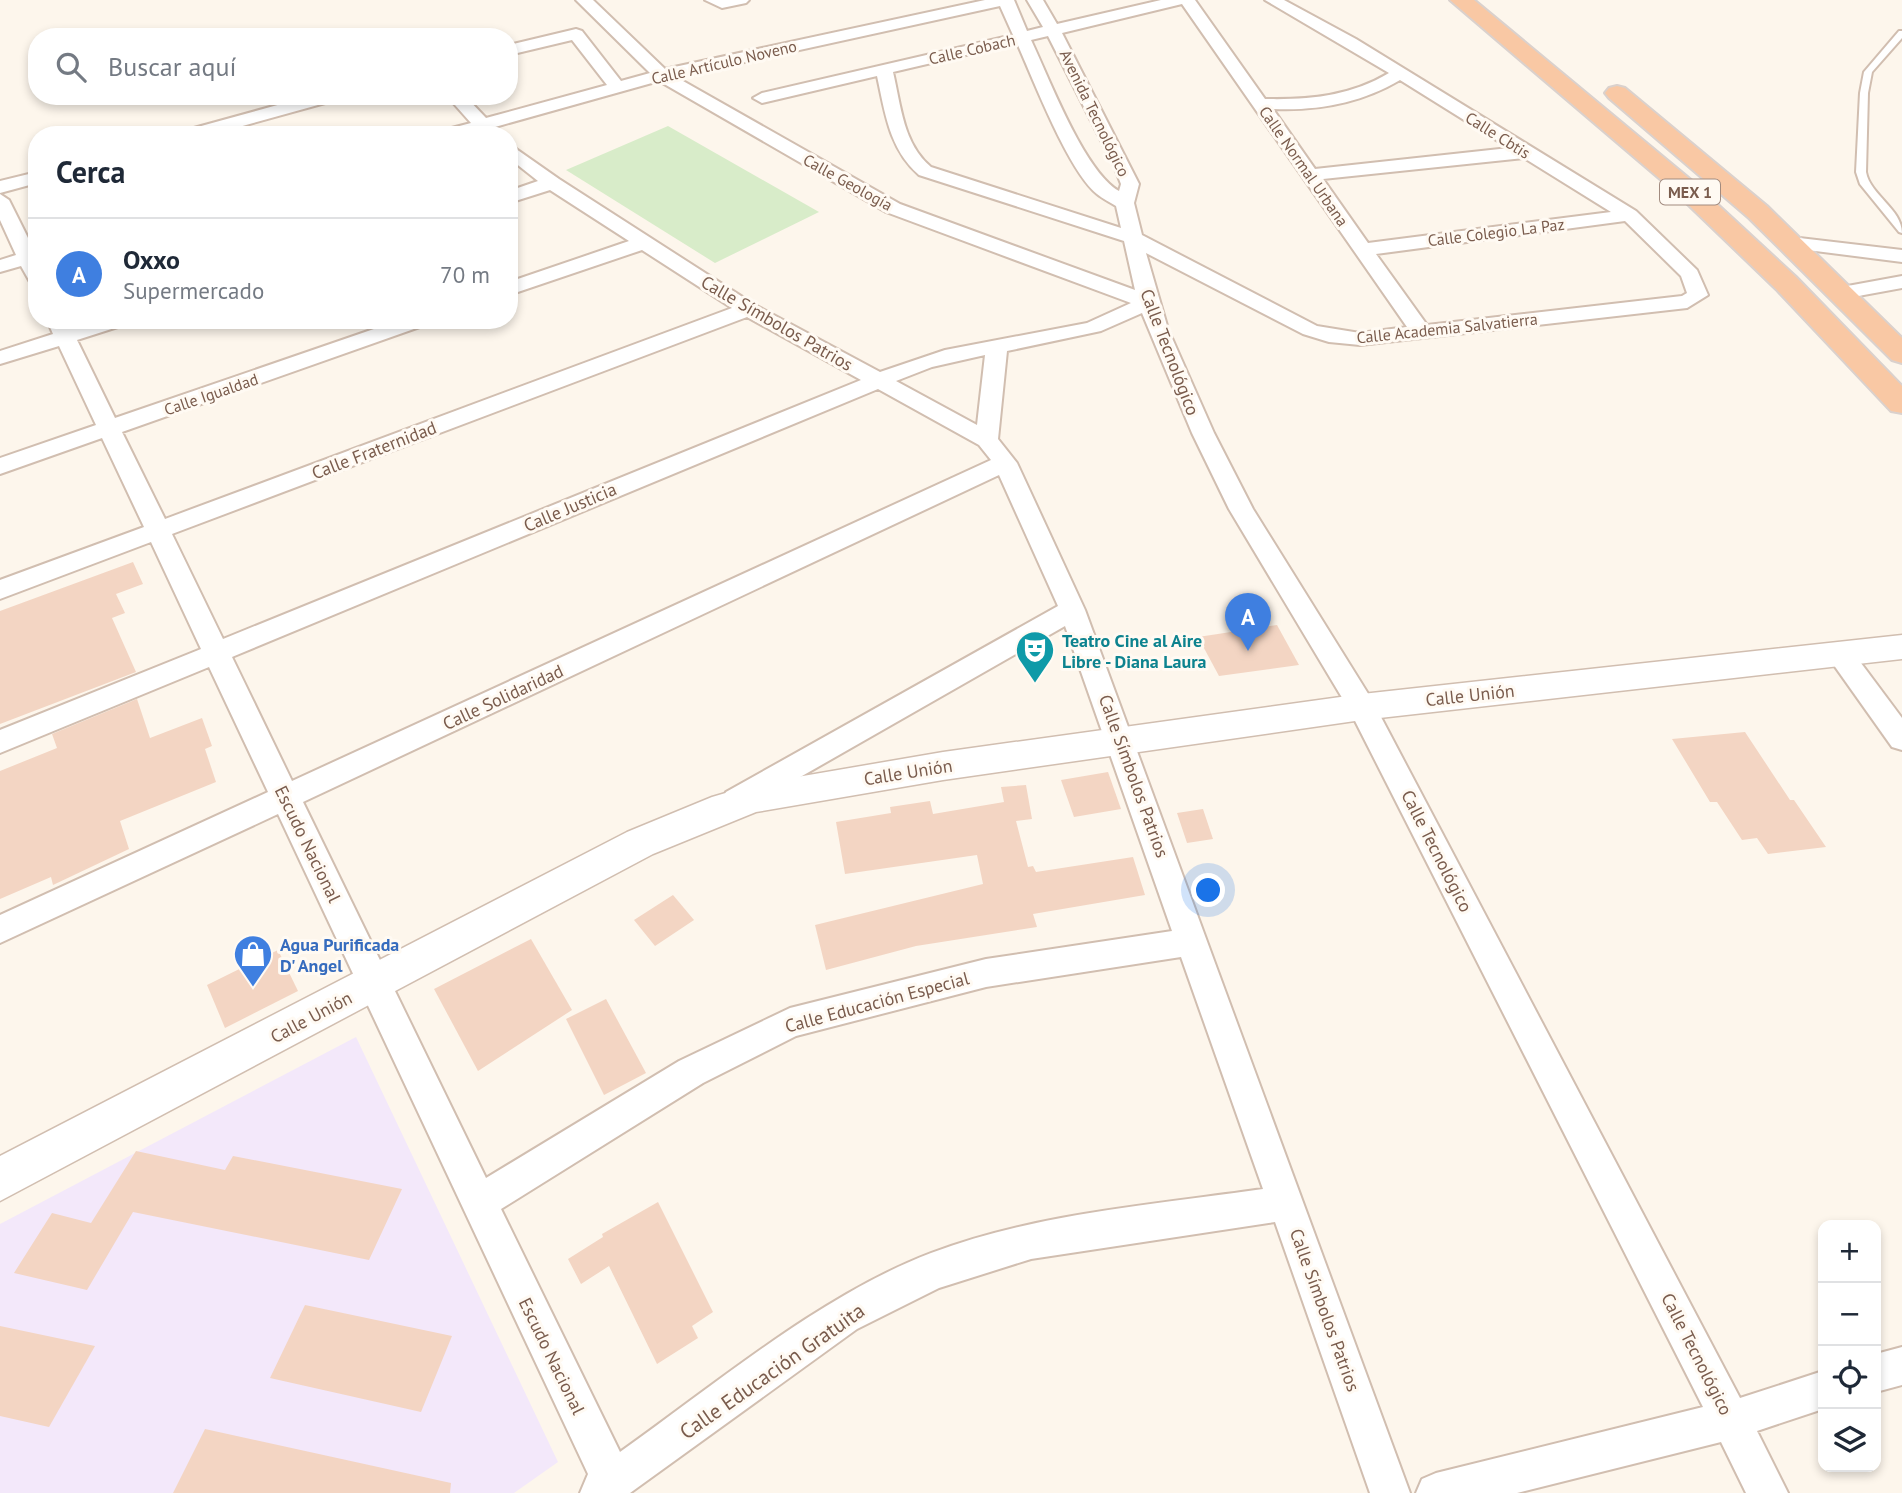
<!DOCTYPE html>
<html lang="es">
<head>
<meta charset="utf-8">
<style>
  :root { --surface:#fff; --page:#f6f6f7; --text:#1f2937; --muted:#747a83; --line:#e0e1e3; --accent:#b45309 }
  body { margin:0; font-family:"PT Sans",sans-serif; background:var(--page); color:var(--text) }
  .controls { position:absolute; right:21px; bottom:21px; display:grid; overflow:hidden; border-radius:14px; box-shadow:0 4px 10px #0003 }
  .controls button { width:63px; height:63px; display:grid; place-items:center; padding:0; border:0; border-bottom:2px solid var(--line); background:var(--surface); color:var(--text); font:35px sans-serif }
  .you { position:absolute; left:1209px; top:891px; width:24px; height:24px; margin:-18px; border:5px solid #fff; border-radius:50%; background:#1a73e8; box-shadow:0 0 0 10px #1a73e833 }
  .badge { display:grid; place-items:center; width:46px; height:46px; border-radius:50%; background:var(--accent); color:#fff; font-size:23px; font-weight:700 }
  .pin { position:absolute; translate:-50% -58px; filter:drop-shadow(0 2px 4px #0008) }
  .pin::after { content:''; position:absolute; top:37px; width:24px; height:21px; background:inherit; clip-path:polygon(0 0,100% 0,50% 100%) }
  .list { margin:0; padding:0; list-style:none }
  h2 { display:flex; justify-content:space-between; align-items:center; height:91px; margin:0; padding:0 28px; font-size:30px }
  h2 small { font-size:23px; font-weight:400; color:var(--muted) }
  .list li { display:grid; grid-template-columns:46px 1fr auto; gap:21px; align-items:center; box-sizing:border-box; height:112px; padding:0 28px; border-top:2px solid var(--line) }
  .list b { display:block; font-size:26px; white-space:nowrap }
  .list p { margin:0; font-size:23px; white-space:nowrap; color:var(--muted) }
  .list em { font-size:23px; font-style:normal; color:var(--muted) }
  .icon { flex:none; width:38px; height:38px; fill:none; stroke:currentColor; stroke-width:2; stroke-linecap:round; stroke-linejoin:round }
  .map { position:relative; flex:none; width:1902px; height:1493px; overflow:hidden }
  .search { position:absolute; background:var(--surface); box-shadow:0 4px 10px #0003; left:28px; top:28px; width:490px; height:77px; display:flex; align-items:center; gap:18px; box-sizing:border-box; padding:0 24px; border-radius:28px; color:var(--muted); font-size:26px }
  .panel { position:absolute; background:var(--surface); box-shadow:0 4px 10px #0003; left:28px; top:126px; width:490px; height:203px; border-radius:28px }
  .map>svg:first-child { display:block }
  .education { fill:#f3e8fa }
  .green { fill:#d8ecc9 }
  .building { fill:#f3d5c3 }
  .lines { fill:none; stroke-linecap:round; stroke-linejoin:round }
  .service-casing { stroke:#d1beb0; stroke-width:4 }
  .minor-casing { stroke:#d1beb0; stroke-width:4 }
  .tertiary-casing { stroke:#d1beb0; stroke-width:3 }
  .trunk-casing { stroke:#dad1cd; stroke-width:4 }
  .service { fill:#fff; fill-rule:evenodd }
  .minor { fill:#fff; fill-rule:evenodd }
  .tertiary { fill:#fff; fill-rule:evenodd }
  .trunk { fill:#f9c8a4; fill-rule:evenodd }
  .labels { text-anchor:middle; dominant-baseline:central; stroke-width:6; stroke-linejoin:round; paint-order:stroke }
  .far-street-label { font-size:16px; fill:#7a5c4d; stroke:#fffaf3 }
  .shield { fill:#fffaf3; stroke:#a28b7f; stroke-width:2 }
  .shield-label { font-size:16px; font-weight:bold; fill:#7a5c4d }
  .street-label { font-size:18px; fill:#7a5c4d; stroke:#fffaf3 }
  .culture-label { font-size:18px; font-weight:bold; fill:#0d838f; stroke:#fffaf3; text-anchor:start }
  .shop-label { font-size:18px; font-weight:bold; fill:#366cbe; stroke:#fffaf3; text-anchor:start }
  .near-street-label { font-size:21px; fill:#7a5c4d; stroke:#fffaf3 }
</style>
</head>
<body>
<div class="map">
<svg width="1902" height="1493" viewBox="0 0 1902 1493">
  <rect width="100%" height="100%" fill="#fdf6ec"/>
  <polygon class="education" points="356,1037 558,1462 514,1493 0,1493 0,1224"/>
  <polygon class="green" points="668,126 819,212 715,263 566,170"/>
  <g class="building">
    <polygon points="133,562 143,584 116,594 125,613 112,618 136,672 0,724 0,611"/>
    <polygon points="1277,625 1299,665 1219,676 1198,637"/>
    <polygon points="137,699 150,738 202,718 212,746 205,749 216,782 120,821 129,849 53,885 51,877 0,899 0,771 57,748 52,734"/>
    <polygon points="1745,732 1790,800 1794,800 1826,847 1768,854 1757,838 1742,840 1717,802 1710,802 1672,739"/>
    <polygon points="1108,772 1121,809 1074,817 1061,780"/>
    <polygon points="1026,785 1032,819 1016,821 1028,867 1033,866 1036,872 1133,857 1145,895 1033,914 1037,927 916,946 826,970 815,925 983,884 977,855 845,874 836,822 891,813 890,807 930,801 933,814 1004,802 1001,787"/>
    <polygon points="1203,809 1213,839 1187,843 1177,813"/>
    <polygon points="673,895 694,920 655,946 634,920"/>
    <polygon points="531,939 572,1010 478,1071 434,989"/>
    <polygon points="278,950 298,991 225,1028 207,985"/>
    <polygon points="606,999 646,1073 604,1095 566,1019"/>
    <polygon points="136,1151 225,1170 233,1156 402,1189 369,1260 133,1212 87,1290 14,1273 52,1213 91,1223"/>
    <polygon points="658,1202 713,1312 692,1326 698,1338 657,1364 609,1266 581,1284 568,1259 603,1237 602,1234"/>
    <polygon points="305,1305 452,1336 421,1412 270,1378"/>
    <polygon points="0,1326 95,1346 49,1427 0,1416"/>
    <polygon points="205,1429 451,1483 450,1493 173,1493"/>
  </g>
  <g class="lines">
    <g class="service-casing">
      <path id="service" d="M1899 31H1902V38L1872 72 1868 93 1866 172C1870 195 1902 209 1902 233L1899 232 1860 184 1856 172 1860 93 1864 72Z"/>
    </g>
    <g class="minor-casing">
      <g id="minor">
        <path d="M576 0H593L665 69 985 0H1014L1027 31 1043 27 1027 0H1043L1057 24 1161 0H1195L1265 99C1310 100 1350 96 1389 73L1265 0H1284L1356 39 1636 211 1697 270 1708 295 1687 308 1360 345 1329 342 1303 334 1146 253 1168 329 1214 433 1253 509 1372 700 1740 1398 1823 1371V1409L1757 1431 1788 1493H1746L1721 1442 1517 1493H1416L1422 1479 1436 1473 1703 1407 1350 711 1229 509 1192 433 1142 313 1101 331 1007 351 998 439 1017 463 1085 610 1410 1493H1370L1275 1222 1031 1259 939 1288 857 1329 630 1493H580L588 1474 278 814 0 943V915L268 792 209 667 0 753V730L201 649 151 542 0 599V580L144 527 102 438 0 474V458L96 425 59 346 0 364V351L53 334 47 320H68L72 329 98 320H130L127 324 77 340 115 418 400 320H431L428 324 122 432 165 519 732 308 642 250 509 295V282L629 241 550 190 509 203V191L538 181 509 158V144L559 179 755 305 880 372 945 350 1087 323 1131 303 886 212 659 81 495 127 500 135H483L479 131 466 135H437L440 131 471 123 447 96H465L486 118 607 85 572 40 509 55V45L576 29 582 31 621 81 650 73ZM1182 4 1407 327 1360 333 1317 326 1142 235 1134 203 1139 184 1062 33ZM1000 6 1013 35 762 93 753 98 762 103 877 76C885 112 889 149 919 175L1124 241 1135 290 900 204 676 77ZM1048 36 1114 166 1121 184 1119 191C1084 171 1049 78 1031 40ZM1017 43C1034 81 1068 170 1097 194 1103 199 1110 202 1116 206L1121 228 931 167C903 144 901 106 893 72ZM1400 80 1509 148 1315 169 1273 109C1318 111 1361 103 1400 80ZM1524 158 1611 212 1368 243 1323 179ZM1625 221 1681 276 1687 293 1682 296 1427 325 1376 254ZM747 317 861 380 223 639 172 534ZM985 355 977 425 896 381 932 367ZM878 389 979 445 991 460 292 781 232 657ZM999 475 1058 606 726 792 722 800 726 808 736 812 746 808 1065 626 1172 931 986 959 790 1008 679 1061 486 1178 303 802ZM1181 957 1263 1189C1152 1205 1037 1213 931 1253 821 1295 716 1384 620 1452L501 1209 703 1083 796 1036 986 987Z"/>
        <polygon points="705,0 749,0 746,3 722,8"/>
        <polygon points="310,96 338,96 336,100 210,135 180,135 183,131"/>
        <polygon points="37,172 37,183 0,193 0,181"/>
        <polygon points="0,194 9,200 34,250 37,249 37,284 30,282 21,266 0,272 0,260 16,255 0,220"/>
        <polygon points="1791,237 1902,250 1902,262 1784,247 1781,243 1784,239"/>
        <polygon points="1902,276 1902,288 1842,299 1832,293 1842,287"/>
        <polygon points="1840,644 1849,647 1902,718 1902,750 1892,747 1831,661 1827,654 1831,647"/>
        <polygon points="1902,1347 1902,1385 1876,1392 1876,1354"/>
      </g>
    </g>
    <g class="tertiary-casing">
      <polygon id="tertiary" points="1902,635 1902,659 1362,720 943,780 756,812 653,854 0,1201 0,1156 627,832 712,797 756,784 943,752 1362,694"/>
    </g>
    <g class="trunk-casing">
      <g id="trunk">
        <polygon points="1450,0 1474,0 1691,180 1796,277 1902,386 1902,413 1891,411 1776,289 1673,190"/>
        <polygon points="1617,86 1625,88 1767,206 1902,338 1902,363 1892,360 1749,218 1609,98 1605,93 1609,88"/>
      </g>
    </g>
    <use href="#service" class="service"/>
    <use href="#minor" class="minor"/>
    <use href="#tertiary" class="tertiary"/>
    <use href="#trunk" class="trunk"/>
  </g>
  <defs>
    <g id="theatre-pin" transform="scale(2.0125)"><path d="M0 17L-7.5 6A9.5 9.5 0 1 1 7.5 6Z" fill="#0f9aa8" stroke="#fffaf3"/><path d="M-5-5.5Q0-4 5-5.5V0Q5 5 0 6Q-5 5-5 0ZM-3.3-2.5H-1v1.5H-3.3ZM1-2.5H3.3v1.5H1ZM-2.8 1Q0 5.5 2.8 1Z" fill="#fff"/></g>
    <g id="shop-pin" transform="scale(2.0125)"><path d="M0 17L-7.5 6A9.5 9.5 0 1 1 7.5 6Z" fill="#3f7fe0" stroke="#fffaf3"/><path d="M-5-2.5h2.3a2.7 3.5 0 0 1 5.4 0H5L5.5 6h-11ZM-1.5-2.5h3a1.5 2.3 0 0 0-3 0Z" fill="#fff"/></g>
  </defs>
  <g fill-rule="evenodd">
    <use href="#theatre-pin" x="1035" y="650"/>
    <use href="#shop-pin" x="253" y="954"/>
  </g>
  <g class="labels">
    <g class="far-street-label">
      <text transform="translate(972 49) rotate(-13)">Calle Cobach</text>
      <text transform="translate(724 62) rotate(-13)">Calle Artículo Noveno</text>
      <text transform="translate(1095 113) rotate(64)">Avenida Tecnológico</text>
      <text transform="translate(1498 135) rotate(32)">Calle Cbtis</text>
      <text transform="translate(1304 166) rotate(55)">Calle Normal Urbana</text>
      <text transform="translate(848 182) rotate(29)">Calle Geología</text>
      <text transform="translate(1496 232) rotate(-7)">Calle Colegio La Paz</text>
      <text transform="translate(1447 328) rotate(-6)">Calle Academia Salvatierra</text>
      <text transform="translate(211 394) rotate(-19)">Calle Igualdad</text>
    </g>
    <rect class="shield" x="1660" y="179.5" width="60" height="25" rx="5"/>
    <g class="shield-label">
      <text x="1690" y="192">MEX 1</text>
    </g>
    <g class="street-label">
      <text transform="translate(777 323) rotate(30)">Calle Símbolos Patrios</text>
      <text transform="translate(1170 352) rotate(69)">Calle Tecnológico</text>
      <text transform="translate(374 450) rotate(-21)">Calle Fraternidad</text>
      <text transform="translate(570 507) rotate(-23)">Calle Justicia</text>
      <text transform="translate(1470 695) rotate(-6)">Calle Unión</text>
      <text transform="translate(503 697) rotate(-25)">Calle Solidaridad</text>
      <text transform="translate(908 772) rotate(-9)">Calle Unión</text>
      <text transform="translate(1134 776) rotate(70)">Calle Símbolos Patrios</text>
      <text transform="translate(308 844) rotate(64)">Escudo Nacional</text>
      <text transform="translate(1437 851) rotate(63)">Calle Tecnológico</text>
      <text transform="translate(877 1002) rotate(-15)">Calle Educación Especial</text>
      <text transform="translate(311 1017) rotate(-28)">Calle Unión</text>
      <text transform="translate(1325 1310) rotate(70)">Calle Símbolos Patrios</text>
      <text transform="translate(1697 1354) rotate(63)">Calle Tecnológico</text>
      <text transform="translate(552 1356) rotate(64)">Escudo Nacional</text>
    </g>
    <g class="culture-label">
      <text x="1062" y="640">Teatro Cine al Aire<tspan x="1062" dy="21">Libre - Diana Laura</tspan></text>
    </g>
    <g class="shop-label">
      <text x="280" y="944">Agua Purificada<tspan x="280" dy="21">D' Angel</tspan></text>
    </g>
    <g class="near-street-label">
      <text transform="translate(772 1371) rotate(-35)">Calle Educación Gratuita</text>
    </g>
  </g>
</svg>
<div class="controls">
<button>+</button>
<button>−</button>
<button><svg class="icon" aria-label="locate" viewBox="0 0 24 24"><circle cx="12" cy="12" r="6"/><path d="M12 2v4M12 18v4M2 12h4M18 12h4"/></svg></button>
<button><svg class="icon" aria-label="layers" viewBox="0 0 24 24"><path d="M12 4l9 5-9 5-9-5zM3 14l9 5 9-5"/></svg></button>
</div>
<div class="you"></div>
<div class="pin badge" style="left:1248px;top:651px;background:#3f7fe0">A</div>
<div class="search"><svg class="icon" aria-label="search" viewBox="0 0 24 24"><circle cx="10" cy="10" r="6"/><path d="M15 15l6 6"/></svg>Buscar aquí</div>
<section class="panel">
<h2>Cerca<small></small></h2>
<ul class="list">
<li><span class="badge" style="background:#3f7fe0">A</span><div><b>Oxxo</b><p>Supermercado</p></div><em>70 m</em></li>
</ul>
</section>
</div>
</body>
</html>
